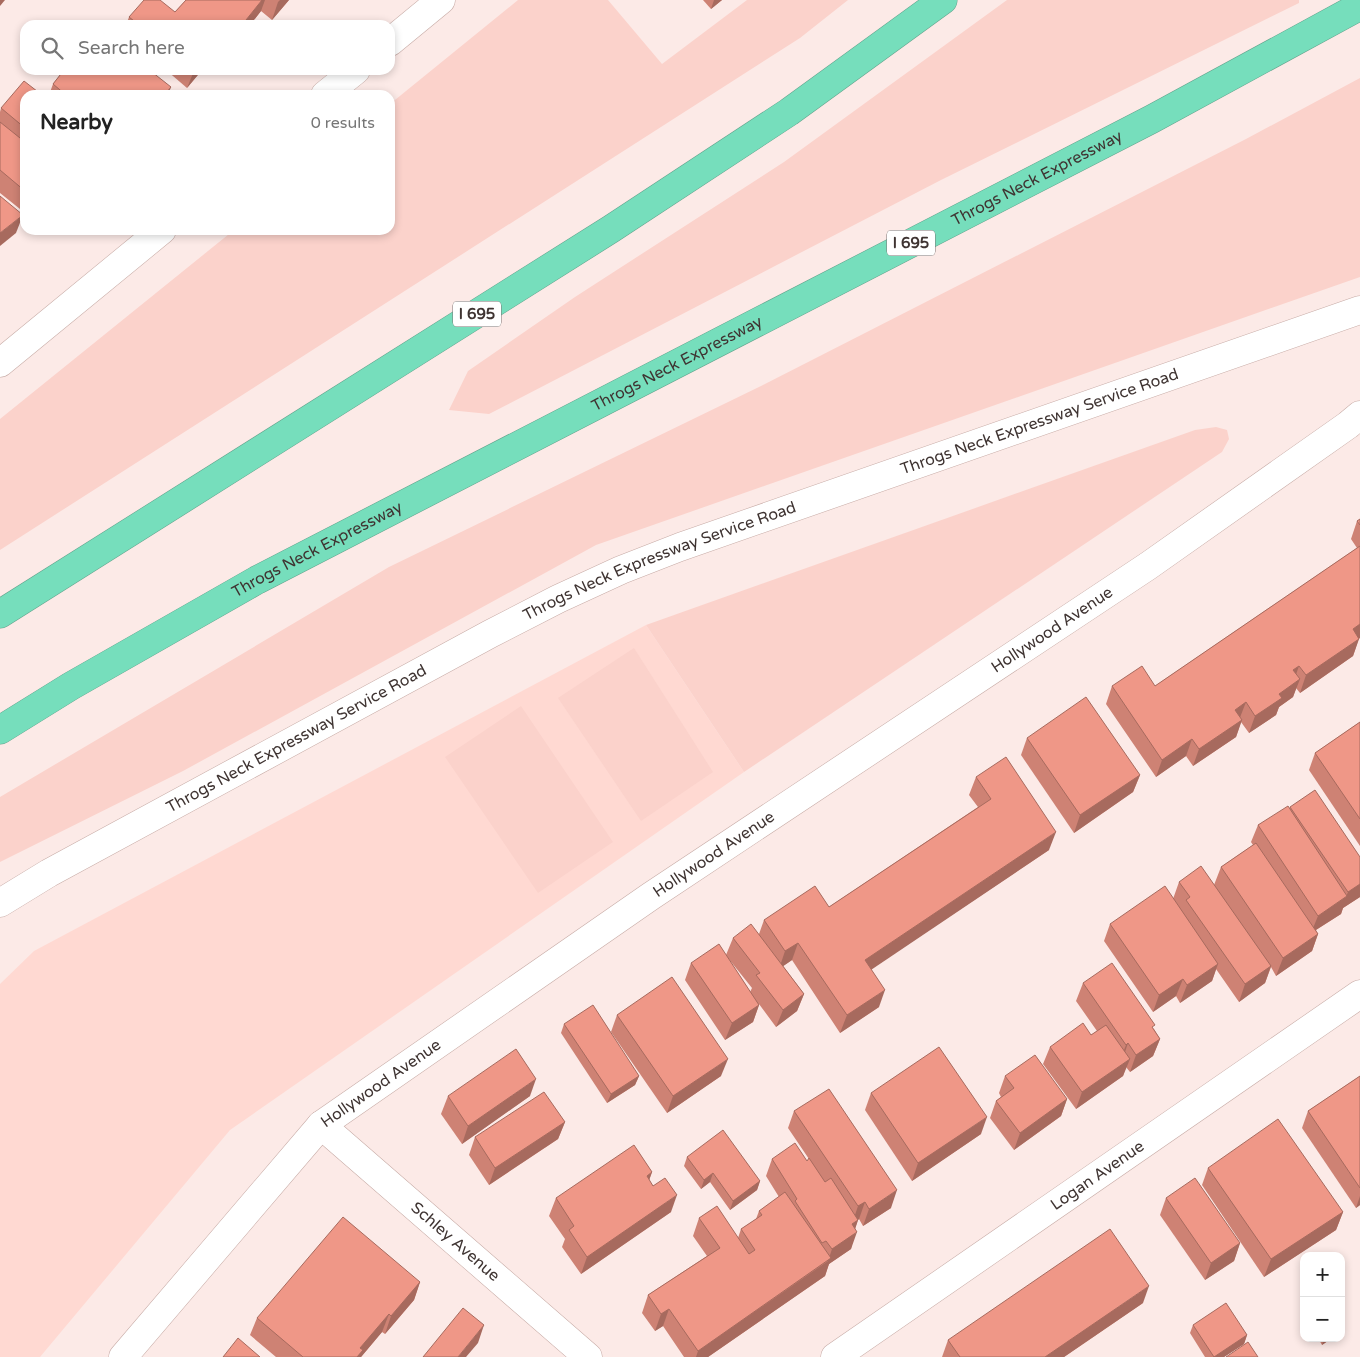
<!DOCTYPE html>
<html lang="en">
<head>
<meta charset="utf-8">
<style>
  :root { --surface:#fff; --page:#f6f6f6; --text:#222; --muted:#767676; --line:#e0e0e0 }
  body { margin:0; font-family:"Varela Round",sans-serif; background:var(--page); color:var(--text) }
  .controls { position:absolute; right:15px; bottom:15px; display:grid; overflow:hidden; border-radius:10px; box-shadow:0 2px 8px #0003 }
  .controls button { width:45px; height:45px; display:grid; place-items:center; padding:0; border:0; border-bottom:1px solid var(--line); background:var(--surface); color:var(--text); font:25px sans-serif }
  .list { margin:0; padding:0; list-style:none }
  h2 { display:flex; justify-content:space-between; align-items:center; height:65px; margin:0; padding:0 20px; font-size:21px }
  h2 small { font-size:16px; font-weight:400; color:var(--muted) }
  .icon { flex:none; width:28px; height:28px; fill:none; stroke:currentColor; stroke-width:2; stroke-linecap:round; stroke-linejoin:round }
  .map { position:relative; flex:none; width:1360px; height:1357px; overflow:hidden }
  .search { position:absolute; background:var(--surface); box-shadow:0 2px 8px #0003; left:20px; top:20px; width:375px; height:55px; display:flex; align-items:center; gap:12px; box-sizing:border-box; padding:0 18px; border-radius:15px; color:var(--muted); font-size:19px }
  .panel { position:absolute; background:var(--surface); box-shadow:0 2px 8px #0003; left:20px; top:90px; width:375px; height:145px; border-radius:15px }
  .map>svg:first-child { display:block }
  .built { fill:#ffd9d2 }
  .green { fill:#fbd2cb }
  .lines { fill:none; stroke-linecap:round; stroke-linejoin:round }
  .street-casing { stroke:#c7aba6; stroke-width:29 }
  .secondary-casing { stroke:#c7aba6; stroke-width:29 }
  .highway-casing { stroke:#63a28c; stroke-width:29 }
  .street { stroke:#fff; stroke-width:28 }
  .secondary { stroke:#fff; stroke-width:28 }
  .highway { stroke:#76debc; stroke-width:28 }
  .wall { fill:#ce8274; fill-rule:evenodd }
  .shaded-wall { fill:#a76a5e }
  .building { fill:#ef9787; stroke:#a76a5e }
  .labels { text-anchor:middle; dominant-baseline:central; stroke-width:5; stroke-linejoin:round; paint-order:stroke }
  .shield { fill:#fff; stroke:#797170; stroke-width:1 }
  .shield-label { font-size:15px; font-weight:bold; fill:#3f3432 }
  .street-label { font-size:16px; fill:#3f3432; stroke:#fff }
</style>
</head>
<body>
<div class="map">
<svg width="1360" height="1357" viewBox="0 0 1360 1357">
  <rect width="100%" height="100%" fill="#fceae7"/>
  <polygon class="built" points="646,625 744,772 230,1130 40,1357 0,1357 0,984 34,951"/>
  <g class="green">
    <polygon points="518,0 608,0 662,64 747,0 848,0 800,38 0,550 0,419 234,230 390,230 390,104"/>
    <polygon points="1007,0 1299,0 1299,3 941,180 489,414 449,410 468,371 575,297 784,162"/>
    <polygon points="1360,78 1360,277 596,545 183,771 0,862 0,797 389,567 761,386 1246,139"/>
    <polygon points="1216,427 1227,430 1229,439 1222,452 744,772 646,625 1195,430"/>
    <polygon points="634,648 713,772 641,821 558,698"/>
    <polygon points="521,706 613,842 538,893 445,757"/>
  </g>
  <g class="lines">
    <g class="street-casing">
      <g id="street">
        <path id="s1" d="M321 1125 588 1357"/>
        <path id="s2" d="M123 1357 321 1125 651 896 1148 566 1348 425 1360 415"/>
        <path id="s3" d="M835 1357 1360 994"/>
      </g>
    </g>
    <g class="secondary-casing">
      <g id="secondary">
        <polyline points="390,42 441,0"/>
        <polyline points="325,95 356,70"/>
        <polyline points="0,363 162,230"/>
        <path id="s4" d="M0 903 49 873 490 634 558 599 621 570 680 547 1360 310"/>
      </g>
    </g>
    <g class="highway-casing">
      <g id="highway">
        <polyline points="0,614 611,229 789,112 943,0"/>
        <path id="s5" d="M0 730 71 686 257 580 1152 119 1360 6"/>
      </g>
    </g>
    <use href="#street" class="street"/>
    <use href="#secondary" class="secondary"/>
    <use href="#highway" class="highway"/>
  </g>
  <g class="wall">
    <polygon points="186,0 289,0 272,20 261,11 250,25 126,25 129,17 175,12"/>
    <polygon points="703,0 722,0 711,9"/>
    <polygon points="64,70 156,70 155,74 168,95 49,95 53,84"/>
    <polygon points="166,70 202,70 187,88"/>
    <polygon points="25,95 25,213 0,193 0,112 1,108"/>
    <polygon points="1360,519 1360,638 1359,638 1353,656 1300,693 1296,688 1293,697 1279,707 1276,715 1249,733 1241,722 1236,737 1193,766 1186,756 1156,777 1106,704 1112,686 1155,686 1357,548 1351,539 1357,521"/>
    <polygon points="1360,722 1360,846 1309,770 1315,753"/>
    <polygon points="1027,738 1140,775 1133,792 1074,833 1021,755"/>
    <path d="M976 777 1049 850 871 969 879 1007 840 1033 792 960 783 966 804 994 797 1011 776 1027 759 1004V1005L753 1022 725 1040 685 980 691 963 726 955 733 938 759 934 764 920 829 907 978 807 969 795ZM728 958 752 988 750 992Z"/>
    <polygon points="1290,807 1360,857 1360,897 1343,908 1341,914 1316,930 1318,934 1312,951 1276,976 1271,967 1265,983 1239,1002 1216,969 1212,981 1180,1003 1176,996 1153,1012 1104,941 1110,924 1173,899 1179,882 1214,885 1221,867 1253,845 1251,842 1258,825 1289,809"/>
    <polygon points="1083,983 1154,1029 1160,1039 1153,1056 1130,1072 1126,1067 1123,1076 1076,1109 1043,1064 1050,1047 1091,1035 1097,1031 1076,1001"/>
    <polygon points="617,1015 721,1076 667,1113 611,1032"/>
    <polygon points="564,1024 639,1076 635,1085 607,1103 561,1033"/>
    <polygon points="1005,1076 1067,1099 1061,1116 1014,1150 990,1118 996,1101 1001,1097 999,1093"/>
    <polygon points="1360,1076 1360,1205 1356,1208 1302,1128 1308,1111"/>
    <polygon points="871,1093 981,1134 912,1181 865,1110"/>
    <polygon points="448,1096 530,1096 462,1144 441,1114"/>
    <polygon points="794,1111 891,1208 863,1226 859,1219 858,1220 855,1229 851,1249 829,1264 825,1276 708,1357 684,1357 663,1326 655,1331 642,1313 648,1295 707,1256 693,1236 699,1218 738,1238 741,1229 756,1219 759,1211 779,1197 766,1176 772,1159 807,1161 809,1159 788,1128"/>
    <polygon points="565,1122 558,1139 489,1185 469,1155 475,1137"/>
    <polygon points="687,1157 760,1181 757,1190 730,1210 710,1182 701,1189 684,1166"/>
    <polygon points="1208,1168 1343,1212 1336,1230 1264,1277 1202,1185"/>
    <polygon points="652,1172 649,1180 671,1212 581,1274 562,1247 565,1239 549,1216 556,1198"/>
    <polygon points="1166,1198 1240,1243 1234,1261 1205,1280 1160,1215"/>
    <polygon points="420,1282 414,1300 385,1334 382,1332 361,1357 276,1357 250,1335 257,1318"/>
    <polygon points="1143,1303 1064,1357 942,1357 948,1340"/>
    <polygon points="1193,1325 1247,1335 1244,1344 1224,1357 1205,1357 1190,1333"/>
    <polygon points="1318,1338 1332,1338 1322,1345"/>
  </g>
  <g class="shaded-wall">
    <polygon points="0,0 5,0 0,6"/>
    <polygon points="262,0 265,0 261,11 250,25 242,25"/>
    <polygon points="280,0 289,0 272,20 278,2"/>
    <polygon points="714,0 722,0 711,9"/>
    <polygon points="194,70 202,70 187,88 194,71"/>
    <polygon points="171,87 168,95 164,95"/>
    <polygon points="23,215 16,233 0,246 0,233"/>
    <polygon points="1360,624 1360,638 1347,647 1353,629"/>
    <polygon points="1359,639 1353,656 1300,693 1306,675"/>
    <polygon points="1299,666 1293,683 1293,670"/>
    <polygon points="1300,679 1293,697 1279,707 1276,715 1249,733 1255,716 1279,694"/>
    <polygon points="1246,702 1239,720 1235,710"/>
    <polygon points="1242,720 1236,737 1193,766 1199,749"/>
    <polygon points="1192,739 1186,756 1156,777 1162,760"/>
    <polygon points="1140,775 1133,792 1074,833 1080,815"/>
    <polygon points="1056,832 1049,850 859,978 865,960"/>
    <polygon points="1360,884 1360,897 1343,908 1341,914 1311,933 1318,916 1346,897 1348,892"/>
    <polygon points="1318,934 1312,951 1276,976 1283,958"/>
    <polygon points="798,943 792,960 779,969 785,951"/>
    <polygon points="1218,964 1212,981 1180,1003 1187,985"/>
    <polygon points="1271,966 1265,983 1239,1002 1245,984"/>
    <polygon points="1183,979 1176,996 1153,1012 1159,995"/>
    <polygon points="885,990 879,1007 840,1033 847,1015"/>
    <polygon points="804,994 797,1011 776,1027 783,1010"/>
    <polygon points="759,1005 753,1022 725,1040 732,1023"/>
    <polygon points="1160,1039 1153,1056 1130,1072 1136,1055"/>
    <polygon points="1128,1043 1122,1061 1119,1063 1126,1045"/>
    <polygon points="728,1059 721,1076 667,1113 673,1096"/>
    <polygon points="1130,1059 1123,1076 1076,1109 1082,1092"/>
    <polygon points="639,1076 635,1085 607,1103 611,1094"/>
    <polygon points="536,1079 530,1096 462,1144 468,1126"/>
    <polygon points="1067,1099 1061,1116 1014,1150 1020,1133"/>
    <polygon points="987,1117 981,1134 912,1181 918,1163"/>
    <polygon points="565,1122 558,1139 489,1185 495,1168"/>
    <polygon points="652,1172 646,1189 647,1176"/>
    <polygon points="713,1173 710,1182 701,1189 704,1180"/>
    <polygon points="760,1181 757,1190 730,1210 733,1201"/>
    <polygon points="897,1190 891,1208 863,1226 869,1209"/>
    <polygon points="677,1195 671,1212 581,1274 587,1257"/>
    <polygon points="1360,1196 1360,1205 1356,1208"/>
    <polygon points="865,1202 859,1219 852,1224 858,1206"/>
    <polygon points="1343,1212 1336,1230 1264,1277 1271,1259"/>
    <polygon points="858,1220 853,1235 857,1232 851,1249 829,1264 825,1276 708,1357 696,1357 698,1351 828,1261 832,1249 852,1224"/>
    <polygon points="1240,1243 1234,1261 1205,1280 1211,1263"/>
    <polygon points="420,1282 414,1300 385,1334 391,1316"/>
    <polygon points="1149,1286 1143,1303 1064,1357 1045,1357"/>
    <polygon points="669,1309 663,1326 655,1331 661,1314"/>
    <polygon points="389,1314 382,1332 361,1357 357,1357 360,1348"/>
    <polygon points="484,1325 478,1343 466,1357 458,1357"/>
    <polygon points="1247,1335 1244,1344 1224,1357 1214,1357"/>
    <polygon points="1324,1338 1332,1338 1322,1345"/>
  </g>
  <g class="building">
    <polygon points="144,0 160,0 175,12 186,0 262,0 242,25 139,25 129,17"/>
    <polygon points="64,70 153,70 152,72 171,87 164,95 66,95 53,84"/>
    <polygon points="24,81 42,95 25,95 25,128 1,108"/>
    <polygon points="0,122 25,142 25,191 0,170"/>
    <polygon points="0,196 23,215 0,233"/>
    <polygon points="1360,519 1360,525 1357,521"/>
    <polygon points="1360,546 1360,624 1353,629 1359,639 1306,675 1299,666 1293,670 1300,679 1279,694 1282,698 1255,716 1246,702 1235,710 1242,720 1199,749 1192,739 1162,760 1112,686 1142,666 1155,686"/>
    <polygon points="1086,697 1140,775 1080,815 1027,738"/>
    <polygon points="1360,722 1360,819 1315,753"/>
    <polygon points="1006,757 1056,832 865,960 885,990 847,1015 798,943 785,951 764,920 815,886 829,907 991,799 976,777"/>
    <polygon points="1315,790 1360,857 1360,884 1348,892 1290,807"/>
    <polygon points="1288,806 1347,896 1318,916 1258,825"/>
    <polygon points="1256,843 1318,934 1283,958 1221,867"/>
    <polygon points="1201,866 1271,966 1245,984 1186,900 1190,897 1179,882"/>
    <polygon points="1165,886 1218,964 1187,985 1183,979 1159,995 1110,924"/>
    <polygon points="751,924 804,994 783,1010 756,975 760,973 733,938"/>
    <polygon points="719,944 759,1005 732,1023 691,963"/>
    <polygon points="1112,963 1155,1025 1152,1027 1160,1039 1136,1055 1128,1043 1126,1045 1083,983"/>
    <polygon points="672,977 728,1059 673,1096 617,1015"/>
    <polygon points="593,1005 639,1076 611,1094 564,1024"/>
    <polygon points="1083,1023 1091,1035 1106,1025 1130,1059 1082,1092 1050,1047"/>
    <polygon points="939,1047 987,1117 918,1163 871,1093"/>
    <polygon points="516,1049 536,1079 468,1126 448,1096"/>
    <polygon points="1035,1055 1067,1099 1020,1133 996,1101 1014,1088 1005,1076"/>
    <polygon points="1360,1076 1360,1188 1308,1111"/>
    <polygon points="829,1089 897,1190 869,1209 865,1202 858,1206 794,1111"/>
    <polygon points="544,1092 565,1122 495,1168 475,1137"/>
    <polygon points="1278,1119 1343,1212 1271,1259 1208,1168"/>
    <polygon points="723,1130 760,1181 733,1201 713,1173 704,1180 687,1157"/>
    <polygon points="795,1143 807,1161 809,1158 825,1182 831,1178 858,1220 852,1224 857,1232 832,1249 826,1241 822,1243 795,1201 797,1199 772,1159"/>
    <polygon points="634,1145 652,1172 647,1176 653,1186 665,1178 677,1195 587,1257 569,1230 574,1226 556,1198"/>
    <polygon points="1195,1178 1240,1243 1211,1263 1166,1198"/>
    <polygon points="785,1192 831,1258 698,1351 669,1309 661,1314 648,1295 720,1248 699,1218 717,1206 749,1254 755,1250 741,1229 762,1215 759,1211"/>
    <polygon points="343,1217 420,1282 391,1316 389,1314 360,1348 363,1350 357,1357 303,1357 257,1318"/>
    <polygon points="1110,1229 1149,1286 1045,1357 960,1357 948,1340"/>
    <polygon points="1226,1303 1247,1335 1214,1357 1193,1325"/>
    <polygon points="463,1308 484,1325 458,1357 423,1357"/>
    <polygon points="238,1338 260,1357 223,1357"/>
    <polygon points="1248,1342 1258,1357 1226,1357"/>
  </g>
  <g class="labels">
    <g class="shield">
      <rect x="887" y="230.5" width="48" height="25" rx="4"/>
      <rect x="453" y="301.5" width="48" height="25" rx="4"/>
    </g>
    <g class="shield-label">
      <text x="911" y="243">I 695</text>
      <text x="477" y="314">I 695</text>
    </g>
    <g class="street-label">
      <text stroke="none"><textPath href="#s5" startOffset="1175">Throgs Neck Expressway</textPath></text>
      <text stroke="none"><textPath href="#s5" startOffset="770">Throgs Neck Expressway</textPath></text>
      <text stroke="none"><textPath href="#s4" startOffset="1149">Throgs Neck Expressway Service Road</textPath></text>
      <text stroke="none"><textPath href="#s5" startOffset="365">Throgs Neck Expressway</textPath></text>
      <text stroke="none"><textPath href="#s4" startOffset="744">Throgs Neck Expressway Service Road</textPath></text>
      <text stroke="none"><textPath href="#s2" startOffset="1188">Hollywood Avenue</textPath></text>
      <text stroke="none"><textPath href="#s4" startOffset="339">Throgs Neck Expressway Service Road</textPath></text>
      <text stroke="none"><textPath href="#s2" startOffset="782">Hollywood Avenue</textPath></text>
      <text stroke="none"><textPath href="#s2" startOffset="378">Hollywood Avenue</textPath></text>
      <text stroke="none"><textPath href="#s3" startOffset="319">Logan Avenue</textPath></text>
      <text stroke="none"><textPath href="#s1" startOffset="178">Schley Avenue</textPath></text>
    </g>
  </g>
</svg>
<div class="controls">
<button>+</button>
<button>−</button>
</div>
<div class="search"><svg class="icon" aria-label="search" viewBox="0 0 24 24"><circle cx="10" cy="10" r="6"/><path d="M15 15l6 6"/></svg>Search here</div>
<section class="panel">
<h2>Nearby<small>0 results</small></h2>
<ul class="list">
</ul>
</section>
</div>
</body>
</html>
